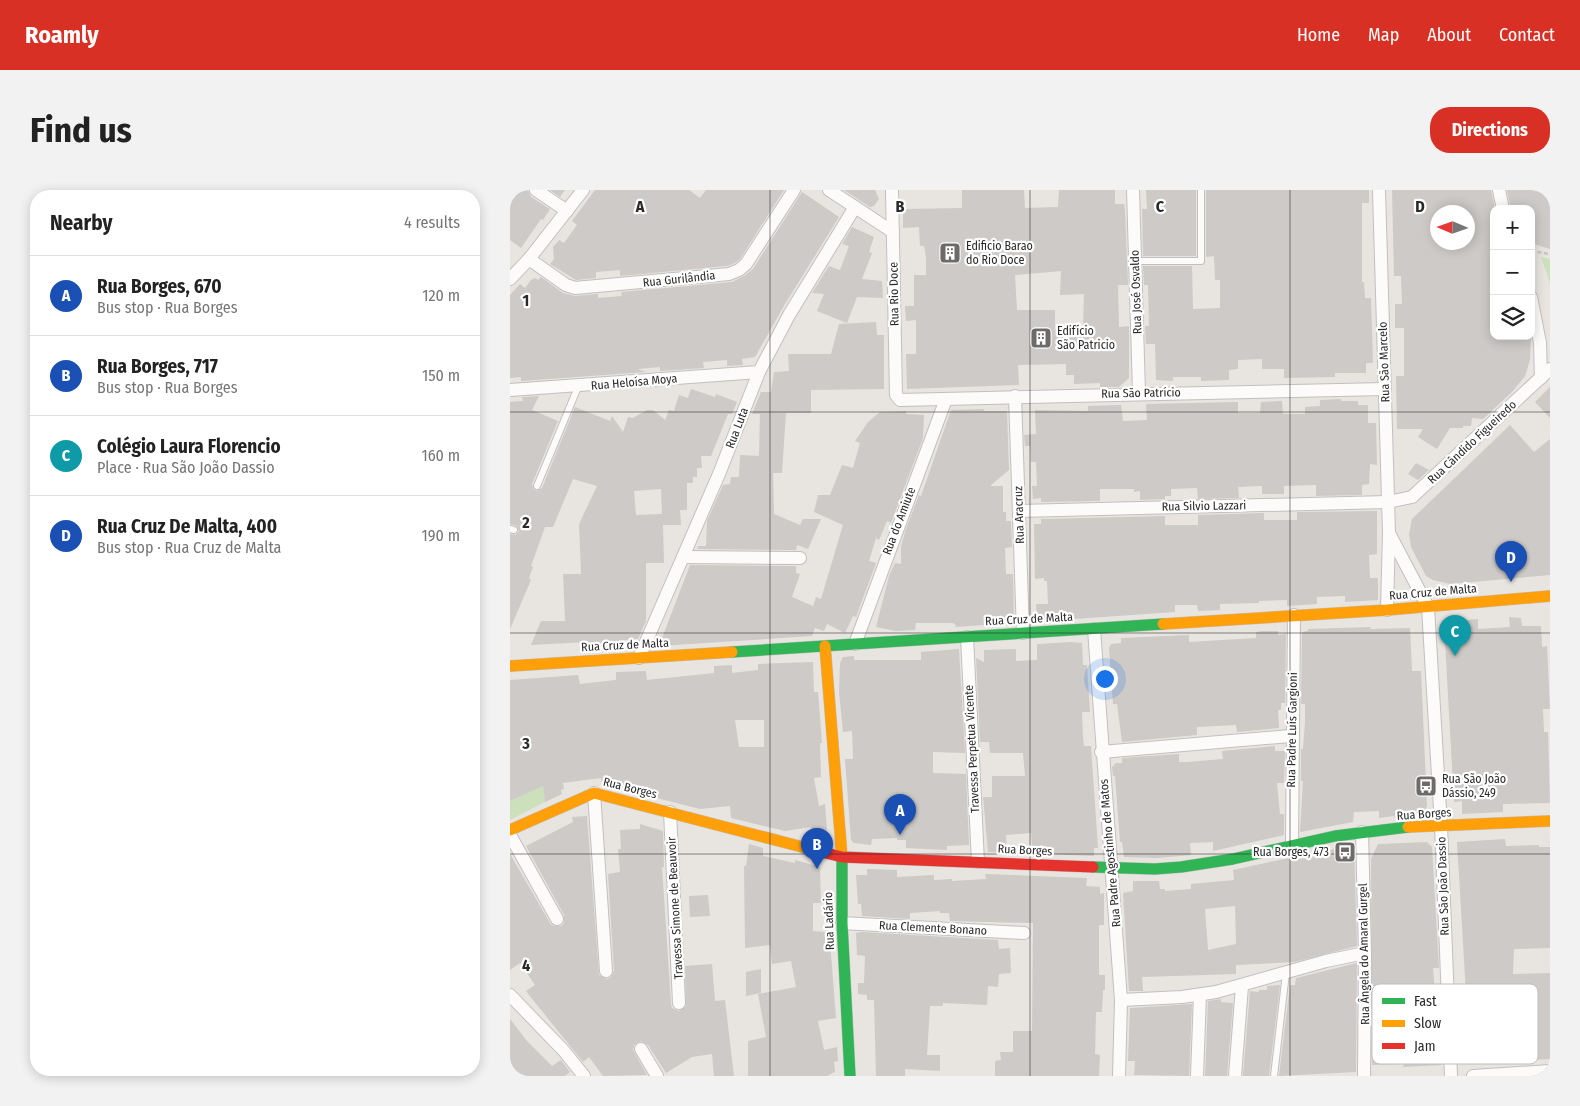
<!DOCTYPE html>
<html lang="en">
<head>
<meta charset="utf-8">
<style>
  :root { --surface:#fff; --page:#f2f2f2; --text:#222; --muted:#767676; --line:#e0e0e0; --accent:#d93025 }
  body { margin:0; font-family:"Fira Sans Condensed",sans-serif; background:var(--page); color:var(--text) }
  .controls { position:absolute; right:15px; top:15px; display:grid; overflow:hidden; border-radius:10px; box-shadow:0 2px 12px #0003 }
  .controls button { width:45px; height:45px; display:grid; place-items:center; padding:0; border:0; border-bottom:1px solid var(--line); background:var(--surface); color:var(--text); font:25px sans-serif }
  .compass { position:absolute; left:920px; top:15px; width:45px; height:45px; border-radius:50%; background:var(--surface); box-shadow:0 2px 12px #0003; rotate:272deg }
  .you { position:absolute; left:594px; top:488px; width:18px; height:18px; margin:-12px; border:4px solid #fff; border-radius:50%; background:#1a73e8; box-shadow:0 0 0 8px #1a73e833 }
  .badge { display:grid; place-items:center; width:32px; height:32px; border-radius:50%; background:var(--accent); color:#fff; font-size:16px; font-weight:700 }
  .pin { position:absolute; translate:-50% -41px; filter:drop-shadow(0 1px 2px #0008) }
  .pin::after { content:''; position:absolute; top:26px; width:18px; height:15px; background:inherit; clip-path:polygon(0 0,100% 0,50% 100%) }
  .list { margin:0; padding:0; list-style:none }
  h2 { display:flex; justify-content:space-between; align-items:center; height:65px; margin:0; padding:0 20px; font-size:21px }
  h2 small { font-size:16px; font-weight:400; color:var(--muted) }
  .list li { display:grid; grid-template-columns:32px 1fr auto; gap:15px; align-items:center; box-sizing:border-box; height:80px; padding:0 20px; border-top:1px solid var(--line) }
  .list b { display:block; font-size:19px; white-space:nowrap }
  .list p { margin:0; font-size:16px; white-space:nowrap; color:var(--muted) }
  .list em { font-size:16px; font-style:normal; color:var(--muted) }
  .icon { flex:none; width:28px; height:28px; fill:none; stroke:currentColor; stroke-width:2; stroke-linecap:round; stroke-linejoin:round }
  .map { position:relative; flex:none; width:1040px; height:886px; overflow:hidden; border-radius:20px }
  header { display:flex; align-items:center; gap:30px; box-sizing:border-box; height:70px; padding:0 25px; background:var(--accent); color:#fff }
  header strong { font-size:24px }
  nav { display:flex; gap:28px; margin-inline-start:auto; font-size:18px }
  .intro { display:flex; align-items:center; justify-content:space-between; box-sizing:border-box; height:120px; padding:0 30px }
  h1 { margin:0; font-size:35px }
  .button { padding:12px 22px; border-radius:20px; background:var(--accent); color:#fff; font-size:18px; font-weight:700 }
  main { display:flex; gap:30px; padding:0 30px }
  aside { flex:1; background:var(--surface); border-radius:20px; box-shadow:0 2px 12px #0003 }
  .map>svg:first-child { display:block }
  .green { fill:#cbe0bb }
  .building { fill:#cdcac7; fill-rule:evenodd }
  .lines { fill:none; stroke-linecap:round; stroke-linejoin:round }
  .lane-casing { stroke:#c1c0c0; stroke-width:8 }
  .street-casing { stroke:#c1c0c0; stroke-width:14 }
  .fast-casing { stroke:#c1c0c0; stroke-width:12 }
  .slow-casing { stroke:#c1c0c0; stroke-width:12 }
  .jam-casing { stroke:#c1c0c0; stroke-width:12 }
  .path { stroke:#c6c6c5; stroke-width:2.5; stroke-dasharray:4 2.5; stroke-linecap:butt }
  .lane { stroke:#fcfbfa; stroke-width:6 }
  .street { stroke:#fcfbfa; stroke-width:12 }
  .fast { stroke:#30b455; stroke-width:11 }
  .slow { stroke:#ff9f0a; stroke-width:11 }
  .jam { stroke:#e5322d; stroke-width:11 }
  .grid { fill:none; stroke:#2a2a2a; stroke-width:1; stroke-opacity:0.55 }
  .labels { text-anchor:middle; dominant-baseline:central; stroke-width:4.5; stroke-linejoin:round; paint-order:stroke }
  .poi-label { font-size:12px; fill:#2a2a2a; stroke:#fff; text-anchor:start }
  .street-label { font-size:12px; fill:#2a2a2a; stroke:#fff }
  .key { fill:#fff; stroke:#bfbfbf; stroke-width:1 }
  .key-label { font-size:14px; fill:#2a2a2a }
  .grid-label { font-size:16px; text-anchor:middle; font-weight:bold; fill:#2a2a2a; stroke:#fff; stroke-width:4.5; stroke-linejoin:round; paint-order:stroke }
</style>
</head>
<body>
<header>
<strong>Roamly</strong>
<nav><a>Home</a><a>Map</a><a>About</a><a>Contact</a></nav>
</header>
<div class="intro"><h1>Find us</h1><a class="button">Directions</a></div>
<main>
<aside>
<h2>Nearby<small>4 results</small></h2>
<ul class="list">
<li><span class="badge" style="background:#1a4fb4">A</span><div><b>Rua Borges, 670</b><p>Bus stop · Rua Borges</p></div><em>120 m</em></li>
<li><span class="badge" style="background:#1a4fb4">B</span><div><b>Rua Borges, 717</b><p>Bus stop · Rua Borges</p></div><em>150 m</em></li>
<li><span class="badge" style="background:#0f9aa8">C</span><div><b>Colégio Laura Florencio</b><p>Place · Rua São João Dassio</p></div><em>160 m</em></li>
<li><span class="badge" style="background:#1a4fb4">D</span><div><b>Rua Cruz De Malta, 400</b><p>Bus stop · Rua Cruz de Malta</p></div><em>190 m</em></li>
</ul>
</aside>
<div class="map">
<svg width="1040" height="886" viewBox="0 0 1040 886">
  <rect width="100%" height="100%" fill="#e8e4e0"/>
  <g class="green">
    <polygon points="1031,67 1040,69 1040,94 1039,90"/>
    <polygon points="33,595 35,612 0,630 0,611"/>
  </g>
  <g class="building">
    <polygon points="0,0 18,0 21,7 40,19 33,30 31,29 11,58 0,50"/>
    <polygon points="40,0 55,0 50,7"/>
    <polygon points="85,0 179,0 190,8 196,0 274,0 230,69 225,73 217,76 110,86 110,80 86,82 86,88 66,90 40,74 44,69 43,57 49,50 54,53 67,35 62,31"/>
    <polygon points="334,0 365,0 369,9 364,16 360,17"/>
    <path d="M452 0H514L515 18 548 17 549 0H605V14H614L615 20 618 95H608L609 137 619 136V188L609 197H590V193L564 194V185H556V174L508 175 509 195 397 199 396 164H406V130L396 131 395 116H404V85H416V67L414 56H410L409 37 393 38V19L452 18ZM551 81 550 105 574 104 573 138 545 139V120H507L505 85Z"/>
    <polygon points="636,0 686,0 686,66 633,66 632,19 637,19"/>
    <polygon points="696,0 859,0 859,13 852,13 852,92 854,92 855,108 861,108 863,173 856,173 856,183 825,183 825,187 774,188 774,179 752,179 752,169 728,170 728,179 719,180 719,190 691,191 691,187 663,187 663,191 646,190 645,154 636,154 635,136 639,136 638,95 634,95 633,76 682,76 683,119 710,118 710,90 705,90 704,66 696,67"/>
    <path d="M882 0H981L985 19 984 146 1021 147 1020 170 1015 186 1002 202 973 229 962 228 961 236H953V238H940L927 259 908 247 913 239H887L886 186H894V138H885V114H892L891 86H884ZM928 22H958V52H928Z"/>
    <polygon points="997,0 1040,0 1040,59 1021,53 1021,19 1001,19"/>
    <polygon points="292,2 329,27 275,114 245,167 232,169 233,175 217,176 217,170 193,172 194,178 150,181 150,177 128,179 136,182 11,191 11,187 0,188 0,105 10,94 15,98 21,90 25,88 28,90 31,87 53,103 65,106 88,104 88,108 112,106 111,102 222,92 234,86 243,79"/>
    <polygon points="342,37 364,47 359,62 362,63 352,89 372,91 373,108 347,107 337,133 307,121 314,104 302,103 319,76 330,80 339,56 332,54"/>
    <polygon points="366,132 367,145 374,145 374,199 301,200 301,223 276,223 272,283 263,283 264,324 290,335 293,329 311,329 298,359 287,355 286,360 187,359 188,356 196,356 197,331 213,295 220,294 221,287 229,287 230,265 249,266 250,224 242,224 251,202 261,202 264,182 279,181 278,164 321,164 329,134"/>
    <polygon points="1040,197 1040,228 1025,212"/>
    <path d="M181 199 205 207 206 204 227 212 222 224H218L201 266H191L192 278H187V287H183V293H177V320H170L171 335H153L154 373H136V431L128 449 103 451V459L78 460V452L21 455 31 431H55L53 384H71L69 334 87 296 63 289 43 337H35L21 376 23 377 19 388 21 390 0 439V344L6 345 9 341 7 336 0 334V212L13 211 12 207 29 206 22 220 48 231 22 294 23 299 27 301 32 298 65 217 100 231 102 226 113 242 118 227 123 228 137 220H143L155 230 159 220 164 221 169 205 178 208ZM151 299 152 324 126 325 124 301Z"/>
    <polygon points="831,209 831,211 848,211 848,215 858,215 858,233 866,233 867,275 860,274 859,294 852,295 852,305 806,306 806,295 774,296 774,304 752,304 752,296 728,297 729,308 688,309 687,298 661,299 661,306 655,306 655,309 630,310 630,301 624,302 624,299 590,299 590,311 531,312 531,308 523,309 522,296 527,296 526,272 521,272 520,256 515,256 514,245 526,244 525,220 578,221 578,216 611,215 613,231 637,230 636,214 728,212 728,223 750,223 751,212 772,211 773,224 795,224 795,217 810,216 810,210"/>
    <polygon points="474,219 474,221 497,221 499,280 480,296 493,296 493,322 496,322 496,331 501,331 502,357 495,358 496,384 503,384 504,431 502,433 446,437 445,434 442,433 406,433 405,440 386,441 366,437 379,386 385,373 391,374 391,356 396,339 409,305 411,306 441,220"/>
    <polygon points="396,221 396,224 414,225 413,248 381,333 377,331 369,350 366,348 359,371 366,373 346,427 343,426 335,443 317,434 314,441 305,438 302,446 149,456 180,375 286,376 286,383 290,384 282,407 303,416 306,407 311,409 333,335 304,322 308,305 320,305 332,275 343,278 350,253 345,251 358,232 370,222"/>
    <polygon points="1000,235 1024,262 1040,249 1040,385 940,394 923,390 916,386 901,357 899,344 902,329"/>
    <polygon points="906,273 919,280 908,290 898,284"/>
    <polygon points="867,321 867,364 859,365 860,388 868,388 868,410 835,412 835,406 807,407 807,414 777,416 777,410 749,411 749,413 710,414 710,420 688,421 687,415 665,415 665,422 535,431 527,428 526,414 538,414 537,391 534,391 534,388 525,389 524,334 531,334 531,329 655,326 655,335 688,335 688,325 754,323 754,330 787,330 787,322"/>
    <polygon points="999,427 1011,428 1012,436 1031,436 1032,457 1037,456 1040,519 1033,519 1034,542 1038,542 1040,613 993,614 993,622 952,624 952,611 944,612 935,451 938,451 937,437 939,432 968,429 968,439 1000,437"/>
    <polygon points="861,437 860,439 900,438 902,481 911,481 917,616 913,624 885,628 884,626 869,628 869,621 844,622 843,632 790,642 793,591 791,591 791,559 793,559 795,532 795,514 791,514 792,442 798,441 798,439"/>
    <polygon points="752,441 768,441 768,445 776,444 775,513 771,513 771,520 768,520 769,538 727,542 726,535 687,537 687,545 612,552 607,514 603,514 599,458 601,454 611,453 611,448 679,445 679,452 746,448 746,442"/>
    <polygon points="561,452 572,453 573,475 577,475 580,522 572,522 573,547 574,556 581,556 588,658 584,658 584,666 532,664 531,656 522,656 521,643 496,645 497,663 478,662 473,607 482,607 482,586 515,586 513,563 480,563 479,552 470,552 466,468 474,472 474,460 506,459 506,471 527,470 527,454"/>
    <polygon points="449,459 455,563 423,562 423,583 456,584 459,655 437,656 437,660 396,658 396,650 387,650 387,648 362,649 361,655 344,653 341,650 335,569 343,569 342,541 333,542 329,502 330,473 333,467 344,466 344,470 411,470 411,462"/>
    <path d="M303 472 304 502H308L312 553H310L311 587 304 588 309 616 315 614 317 640 302 642 301 637 275 641 221 628 220 616 190 619 92 594 91 588 53 593 54 599 51 600 52 604 35 612 33 596 0 611V490L68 485 70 494 106 490V482L136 481 137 490 204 483V476L222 475V483L248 480V474ZM225 530H254V557H229Z"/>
    <polygon points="765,556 765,561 775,561 774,593 767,593 770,624 774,624 774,645 703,661 703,652 680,653 681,665 648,668 614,667 612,652 610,652 605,586 603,586 602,577 606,573 612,573 612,568 669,564 669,572 678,572 713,569 712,561"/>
    <polygon points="77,626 89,785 97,789 101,787 104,781 98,684 110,682 108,659 111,659 110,640 130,639 130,634 153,641 154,677 152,677 161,814 162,818 169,821 176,816 175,776 202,774 205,811 215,810 224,886 204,886 202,864 182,867 156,883 138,855 131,851 124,855 123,860 137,885 93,886 79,867 73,872 19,805 16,801 25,795 10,773 0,780 0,664 40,733 43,736 51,736 54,733 54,725 16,656 63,632 62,627"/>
    <polygon points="995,649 996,656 1029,655 1029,657 1040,657 1040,758 1004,759 1003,784 1040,783 1040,869 970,873 970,870 960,871 947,652"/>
    <polygon points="917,652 922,657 929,778 923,778 929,862 931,862 931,875 893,877 894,874 862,875 861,669 868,654"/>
    <polygon points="239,654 253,658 253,666 285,673 285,670 310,677 311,713 303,713 303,741 315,742 315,751 320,751 326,828 308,831 314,860 327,857 328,871 324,872 325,882 317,886 238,886 238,851 256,847 248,804 286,797 281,771 262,774 260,755 235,758 234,676 236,676"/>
    <path d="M844 655 847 756 784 772 726 775V784L632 787 633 801H619L613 703 623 701V691H649L650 699H655V701L681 699V694L724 690 723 680 783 667V670L820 664 819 660ZM725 716 726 754 698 760 695 719Z"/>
    <polygon points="357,679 387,680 387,687 424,685 424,690 442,689 442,691 476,689 475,684 577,688 576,696 590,697 590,704 594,703 594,735 589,735 589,785 595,785 595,800 593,800 592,822 586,822 585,864 590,865 589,886 485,886 485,871 491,870 490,862 503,862 503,841 522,841 523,733 440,731 439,723 430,723 430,721 400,723 400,729 352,726 351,714 348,714 346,685 357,685"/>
    <polygon points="198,705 200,726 180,727 179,706"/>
    <polygon points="352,742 488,750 489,759 500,758 501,783 489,784 488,797 478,796 477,815 433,813 433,816 420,816 417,865 430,865 430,881 395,879 395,886 366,886 364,810 357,810 357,805 348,804 348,793 354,793 355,766 347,765 346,743"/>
    <polygon points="847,773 846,882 769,886 780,795 785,795 786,788"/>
    <polygon points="251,779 251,803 236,806 236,782"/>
    <polygon points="770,795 759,886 733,886 740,801 749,802 749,800 757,800 757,796"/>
    <polygon points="711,809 711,812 723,813 717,886 695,886 698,811"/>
    <polygon points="682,814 679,886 624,885 625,871 618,871 620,818"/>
    <polygon points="0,829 17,851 42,876 51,870 60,882 55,886 0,886"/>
  </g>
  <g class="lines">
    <g class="lane-casing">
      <g id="lane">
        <polyline points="625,71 691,71 691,0"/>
        <polyline points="27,296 68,197"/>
        <polyline points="0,339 4,340"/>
        <polyline points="764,886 776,783"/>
      </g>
    </g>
    <g class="street-casing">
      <g id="street">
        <polyline points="26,0 57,21"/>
        <polyline points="319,0 383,42"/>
        <polyline points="382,0 386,205 390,210 875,199"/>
        <polyline points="623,0 629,203"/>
        <polyline points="869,0 879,343 877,420"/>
        <polyline points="989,0 993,19"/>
        <polyline points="19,69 56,95 65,98 219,84 229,80 236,74 284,0"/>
        <polyline points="0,89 19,69 73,0"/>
        <polyline points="1021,107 1030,153 1031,188"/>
        <polyline points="0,200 249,182"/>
        <polyline points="505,206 513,443"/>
        <polyline points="509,321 878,312 902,307 1040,179"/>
        <polyline points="879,343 918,417 931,636 941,886"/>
        <polyline points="173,367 290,368"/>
        <polyline points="584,439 611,810 609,886"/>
        <polyline points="457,447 468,672"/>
        <polyline points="345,454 436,209"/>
        <polyline points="129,468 209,284 249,182 279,125 345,17"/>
        <polyline points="591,562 781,546"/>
        <polyline points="84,603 96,781"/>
        <polyline points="160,622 169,813"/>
        <polyline points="852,642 855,763 854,886"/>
        <polyline points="0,645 47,729"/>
        <polyline points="782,654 784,425"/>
        <polyline points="332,733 514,743"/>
        <polyline points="0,805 54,861 74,886"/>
        <polyline points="611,810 672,807 706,802 816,771 855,763"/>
        <polyline points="131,859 147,886"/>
        <polyline points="687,886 690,805"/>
        <polyline points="725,886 732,796"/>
        <polyline points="963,886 1040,881"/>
      </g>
    </g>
    <g class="fast-casing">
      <g id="fast">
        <polyline points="222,462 653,434"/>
        <polyline points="332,667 332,733 340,886"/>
        <polyline points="583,677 645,679 671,677 723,669 825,646 898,637"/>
      </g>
    </g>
    <g class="slow-casing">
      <g id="slow">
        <polyline points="653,434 877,420 1040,406"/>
        <polyline points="315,456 332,667"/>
        <polyline points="0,476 222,462"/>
        <polyline points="898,637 1040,631"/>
        <polyline points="0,640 84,603 300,659"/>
      </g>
    </g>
    <g class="jam-casing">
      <polyline id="jam" points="300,659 332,667 583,677"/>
    </g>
    <polyline class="path" points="1021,61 1040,64"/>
    <use href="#lane" class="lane"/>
    <use href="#street" class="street"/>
    <use href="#fast" class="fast"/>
    <use href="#slow" class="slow"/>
    <use href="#jam" class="jam"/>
  </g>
  <path class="grid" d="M260 0V886M520 0V886M780 0V886M0 222H1040M0 443H1040M0 664H1040"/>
  <defs>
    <g id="building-square" transform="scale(1.125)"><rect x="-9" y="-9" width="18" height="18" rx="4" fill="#6c6b6a" stroke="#fff"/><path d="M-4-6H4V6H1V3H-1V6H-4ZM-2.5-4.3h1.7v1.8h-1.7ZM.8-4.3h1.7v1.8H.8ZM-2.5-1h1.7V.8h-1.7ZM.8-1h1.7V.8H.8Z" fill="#fff"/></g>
    <g id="bus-square" transform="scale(1.125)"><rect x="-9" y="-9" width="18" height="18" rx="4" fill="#6c6b6a" stroke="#fff"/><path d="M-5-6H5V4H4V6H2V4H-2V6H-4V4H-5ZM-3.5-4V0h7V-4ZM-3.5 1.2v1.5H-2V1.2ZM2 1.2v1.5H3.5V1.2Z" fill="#fff"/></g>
  </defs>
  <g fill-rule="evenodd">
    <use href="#building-square" x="440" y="63"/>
    <use href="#building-square" x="531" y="148"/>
    <use href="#bus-square" x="916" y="596"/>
    <use href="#bus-square" x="835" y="662"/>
  </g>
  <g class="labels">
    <g class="poi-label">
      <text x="456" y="56">Edificio Barao<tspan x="456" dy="14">do Rio Doce</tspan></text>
      <text x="547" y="141">Edifício<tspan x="547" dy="14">São Patricio</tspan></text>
      <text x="932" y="589">Rua São João<tspan x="932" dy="14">Dássio, 249</tspan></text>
      <text x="819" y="662" text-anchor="end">Rua Borges, 473</text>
    </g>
    <g class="street-label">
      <text transform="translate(169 89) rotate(-6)">Rua Gurilândia</text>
      <text transform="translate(626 102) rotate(-92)">Rua José Osvaldo</text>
      <text transform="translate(384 104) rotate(-91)">Rua Rio Doce</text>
      <text transform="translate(874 172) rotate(-92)">Rua São Marcelo</text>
      <text transform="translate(124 192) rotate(-5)">Rua Heloísa Moya</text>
      <text transform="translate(631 203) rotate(-1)">Rua São Patrício</text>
      <text transform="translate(227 238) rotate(-69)">Rua Luta</text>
      <text transform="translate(962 252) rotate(-43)">Rua Cândido Figueiredo</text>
      <text transform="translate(694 316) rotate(-1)">Rua Silvio Lazzari</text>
      <text transform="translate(509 325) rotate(-92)">Rua Aracruz</text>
      <text transform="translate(389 331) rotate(-69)">Rua do Amiute</text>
      <text transform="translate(923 402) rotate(-5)">Rua Cruz de Malta</text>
      <text transform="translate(519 429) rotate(-3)">Rua Cruz de Malta</text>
      <text transform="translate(115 455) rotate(-3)">Rua Cruz de Malta</text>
      <text transform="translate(782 540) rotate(-89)">Rua Padre Luís Gargioni</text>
      <text transform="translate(462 559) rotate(-93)">Travessa Perpetua Vicente</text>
      <text transform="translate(120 598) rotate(14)">Rua Borges</text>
      <text transform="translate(914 624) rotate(-4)">Rua Borges</text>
      <text transform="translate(515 660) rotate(3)">Rua Borges</text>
      <text transform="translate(600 663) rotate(-95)">Rua Padre Agostinho de Matos</text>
      <text transform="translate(933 696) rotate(-92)">Rua São João Dassio</text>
      <text transform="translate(165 718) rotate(-93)">Travessa Simone de Beauvoir</text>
      <text transform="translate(319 731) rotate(-92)">Rua Ladário</text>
      <text transform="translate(423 738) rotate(3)">Rua Clemente Bonano</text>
      <text transform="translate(854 764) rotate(-91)">Rua Ângela do Amaral Gurgel</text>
    </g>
  </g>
  <rect x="862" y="794" width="166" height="80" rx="8" class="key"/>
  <rect x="872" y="808" width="23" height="6" fill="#30b455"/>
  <rect x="872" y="830" width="23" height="7" fill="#ff9f0a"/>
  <rect x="872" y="853" width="23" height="6" fill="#e5322d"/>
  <g class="key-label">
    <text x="904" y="816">Fast</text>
    <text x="904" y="838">Slow</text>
    <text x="904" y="861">Jam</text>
  </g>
  <g class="grid-label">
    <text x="130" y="22">A</text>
    <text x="390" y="22">B</text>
    <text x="650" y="22">C</text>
    <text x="910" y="22">D</text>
    <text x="16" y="116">1</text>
    <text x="16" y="338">2</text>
    <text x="16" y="559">3</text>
    <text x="16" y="781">4</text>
  </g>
</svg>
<div class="controls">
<button>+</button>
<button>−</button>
<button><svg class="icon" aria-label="layers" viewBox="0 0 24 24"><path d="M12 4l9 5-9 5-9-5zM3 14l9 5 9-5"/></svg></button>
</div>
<svg class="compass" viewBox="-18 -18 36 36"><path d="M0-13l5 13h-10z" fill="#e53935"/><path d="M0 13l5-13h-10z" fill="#767676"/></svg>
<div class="you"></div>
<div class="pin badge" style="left:390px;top:645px;background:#1a4fb4">A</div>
<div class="pin badge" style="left:307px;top:679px;background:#1a4fb4">B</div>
<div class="pin badge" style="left:945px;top:466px;background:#0f9aa8">C</div>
<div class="pin badge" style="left:1001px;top:392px;background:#1a4fb4">D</div>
</div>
</main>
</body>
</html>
